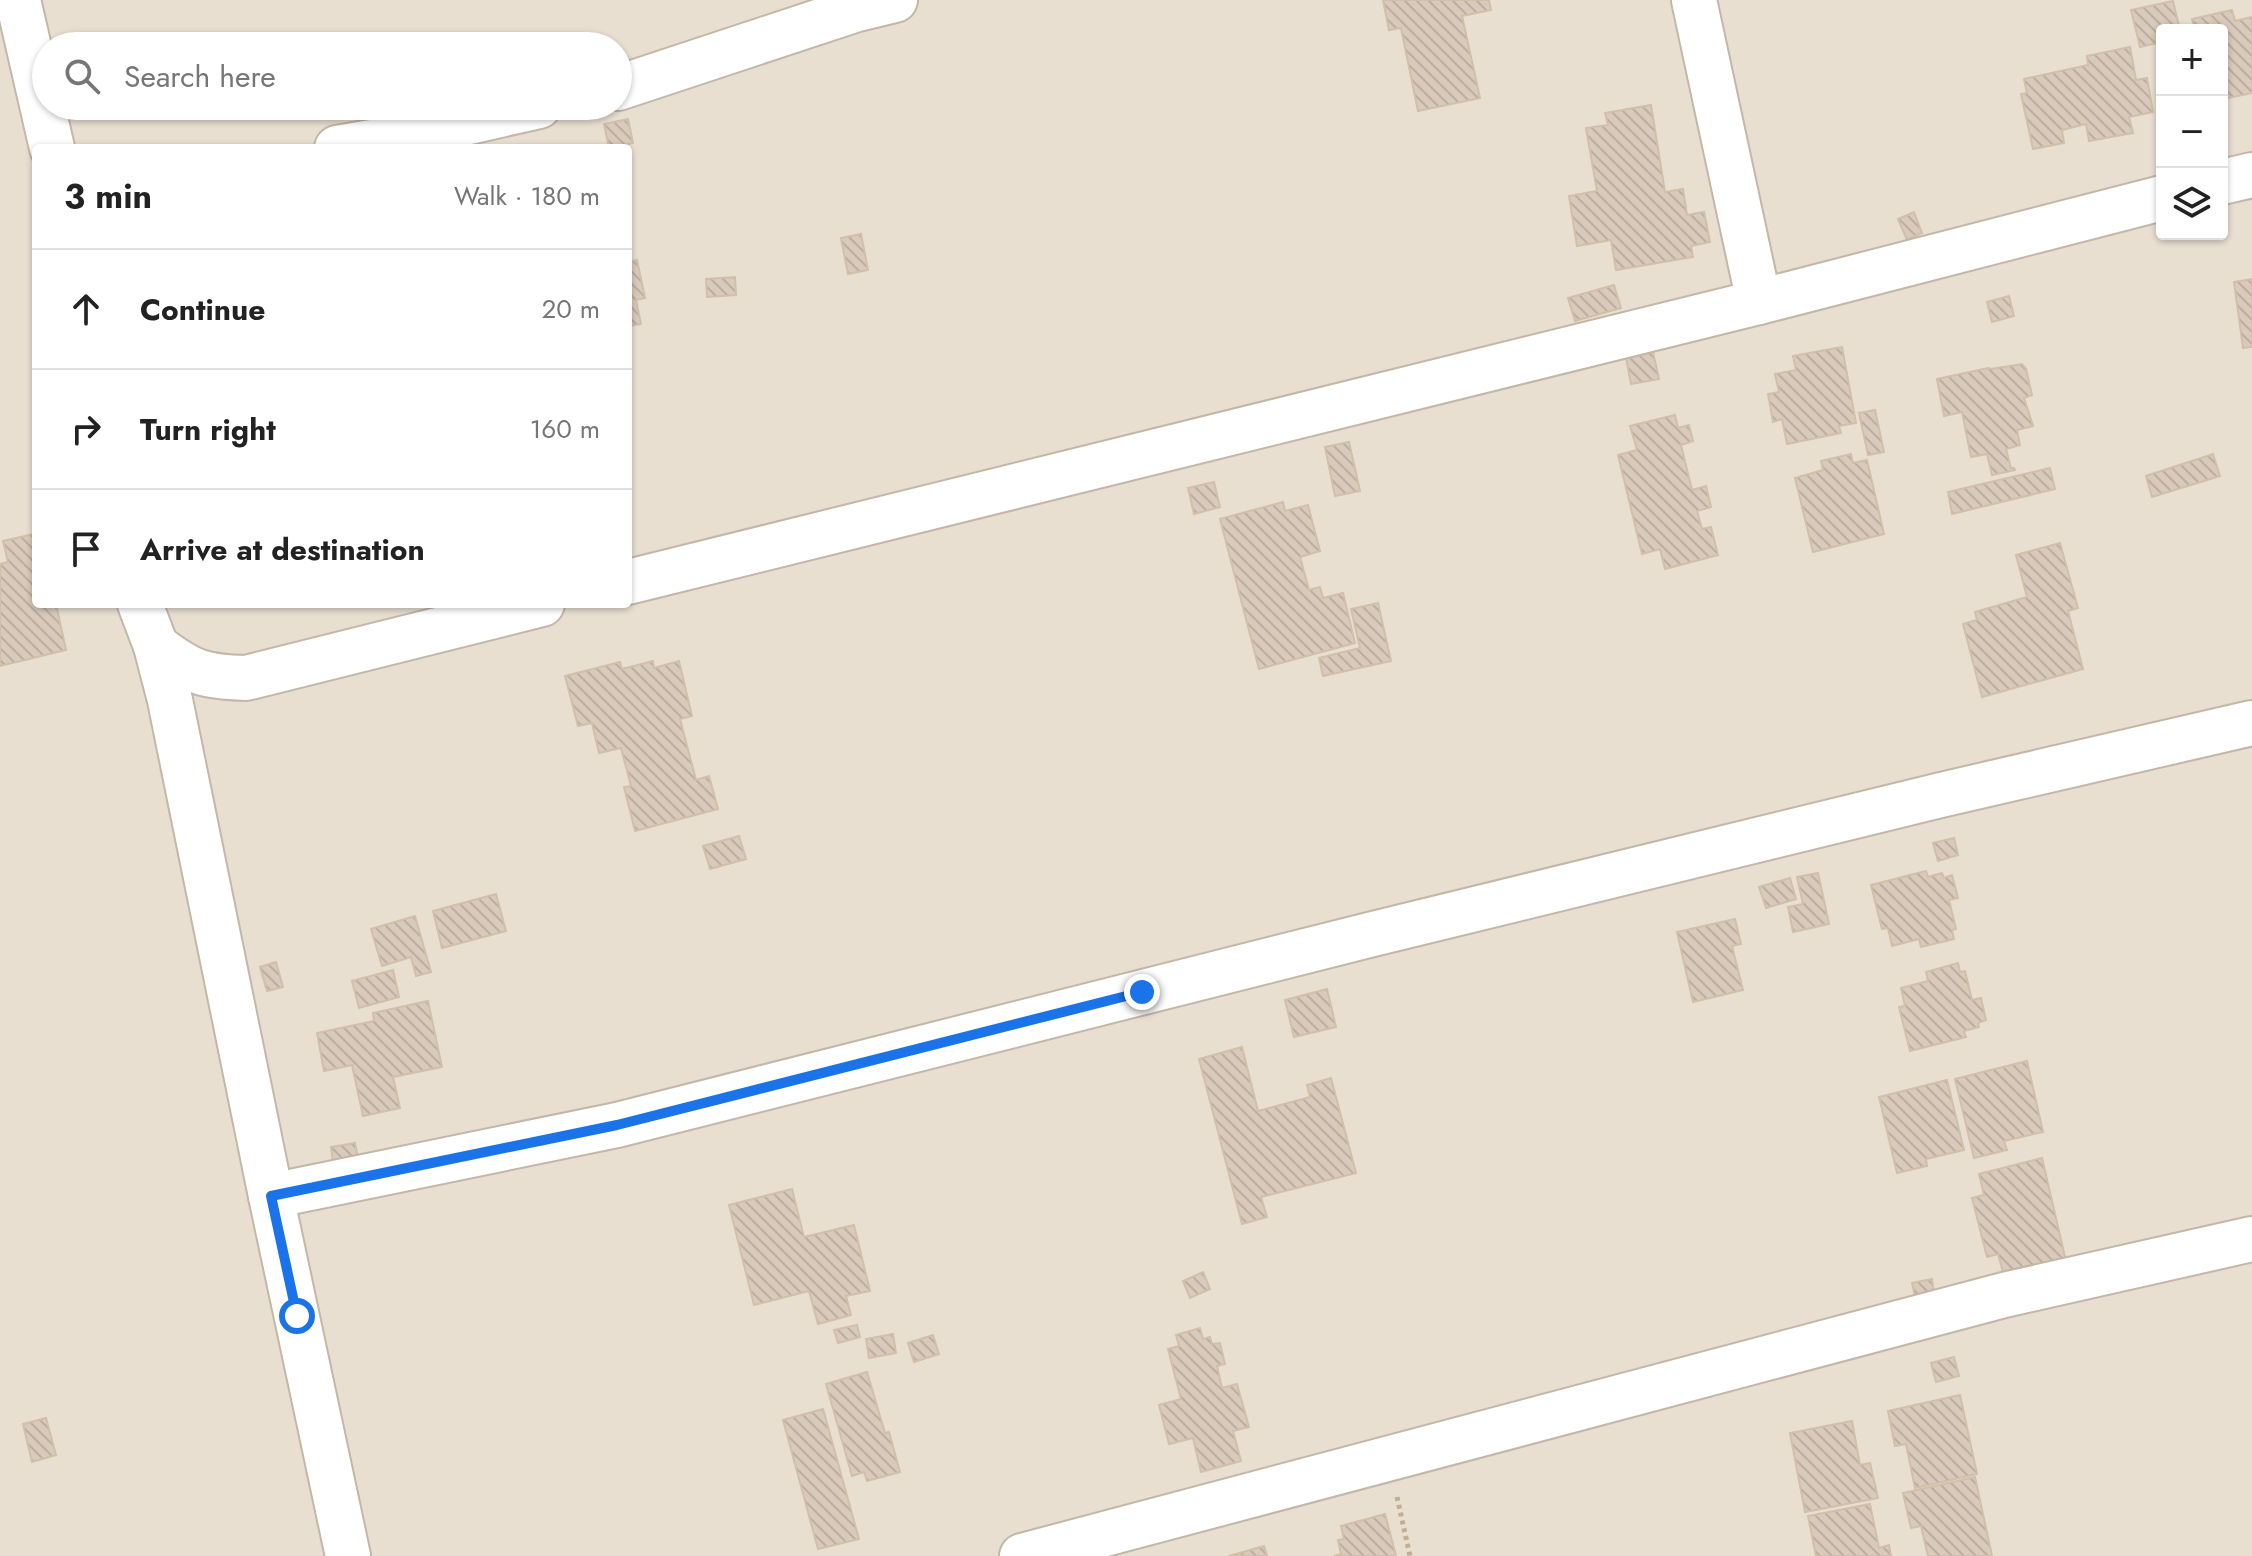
<!DOCTYPE html>
<html lang="en">
<head>
<meta charset="utf-8">
<style>
  :root { --surface:#fff; --page:#f6f6f6; --text:#222; --muted:#767676; --line:#e0e0e0 }
  body { margin:0; font-family:Jost,sans-serif; background:var(--page); color:var(--text) }
  .controls { position:absolute; right:24px; top:24px; display:grid; overflow:hidden; border-radius:8px; box-shadow:0 2px 6px #0004 }
  .controls button { width:72px; height:72px; display:grid; place-items:center; padding:0; border:0; border-bottom:2px solid var(--line); background:var(--surface); color:var(--text); font:40px sans-serif }
  .stop { position:absolute; width:24px; height:24px; margin:-18px; border:6px solid #1a73e8; border-radius:50%; background:#fff }
  .stop.end { background:#1a73e8; border-color:#fff; box-shadow:0 2px 8px #0008 }
  .list { margin:0; padding:0; list-style:none }
  h2 { display:flex; justify-content:space-between; align-items:center; height:104px; margin:0; padding:0 32px; font-size:34px }
  h2 small { font-size:26px; font-weight:400; color:var(--muted) }
  .list li { display:grid; grid-template-columns:52px 1fr auto; gap:24px; align-items:center; box-sizing:border-box; height:120px; padding:0 32px; border-top:2px solid var(--line) }
  .list b { display:block; font-size:30px; white-space:nowrap }
  .list em { font-size:26px; font-style:normal; color:var(--muted) }
  .icon { flex:none; width:44px; height:44px; fill:none; stroke:currentColor; stroke-width:2; stroke-linecap:round; stroke-linejoin:round }
  .map { position:relative; flex:none; width:2252px; height:1556px; overflow:hidden }
  .search { position:absolute; background:var(--surface); box-shadow:0 2px 6px #0004; left:32px; top:32px; width:600px; height:88px; display:flex; align-items:center; gap:20px; box-sizing:border-box; padding:0 28px; border-radius:44px; color:var(--muted); font-size:30px }
  .panel { position:absolute; background:var(--surface); box-shadow:0 2px 6px #0004; left:32px; top:144px; width:600px; height:464px; border-radius:8px }
  .map>svg:first-child { display:block }
  .residential { fill:#e8dfd1; fill-rule:evenodd }
  .building { fill:url(#building-back-hatch); stroke:#d1bfaa; stroke-width:2 }
  .lines { fill:none; stroke-linecap:round; stroke-linejoin:round }
  .minor-casing { stroke:#c3b7a8; stroke-width:48 }
  .path { stroke:#c3ae95; stroke-width:5; stroke-dasharray:4 4; stroke-linecap:butt }
  .minor { stroke:#fff; stroke-width:44 }
  .route { stroke:#1a73e8; stroke-width:10 }
</style>
</head>
<body>
<div class="map">
<svg width="2252" height="1556" viewBox="0 0 2252 1556">
  <defs>
    <pattern id="building-back-hatch" width="6" height="6" patternUnits="userSpaceOnUse" patternTransform="scale(2)"><rect width="6" height="6" fill="#d9cabb"/><path d="M-1 5l2 2M0 0l6 6M5-1l2 2" fill="none" stroke="#bcaea1"/></pattern>
  </defs>
  <rect width="100%" height="100%" fill="#f3ede3"/>
  <path class="residential" d="M0 0H2252V1556H0ZM2162 30H2222V234H2162ZM46 46H618V106H46ZM36 148H628V604H36Z"/>
  <g class="building">
    <polygon points="1383,0 1489,0 1491,10 1462,16 1480,98 1418,111 1401,28 1389,30"/>
    <polygon points="2173,1 2180,30 2162,30 2162,42 2140,47 2131,10"/>
    <polygon points="2232,10 2235,21 2252,17 2252,93 2223,99 2222,30 2195,30 2192,19"/>
    <polygon points="2130,47 2136,80 2147,78 2153,112 2129,117 2133,133 2089,141 2086,124 2062,130 2064,143 2033,149 2021,94 2027,93 2024,79 2088,65 2087,56"/>
    <polygon points="1651,105 1665,192 1683,189 1687,215 1704,212 1710,242 1691,246 1693,257 1616,270 1611,240 1577,246 1569,196 1597,191 1586,128 1608,125 1605,113"/>
    <polygon points="628,119 633,143 609,148 604,124"/>
    <polygon points="1914,212 1922,233 1907,240 1898,219"/>
    <polygon points="861,234 868,270 848,274 841,238"/>
    <polygon points="637,260 645,298 636,300 641,324 628,326 628,262"/>
    <polygon points="735,277 736,295 707,297 706,279"/>
    <polygon points="2252,279 2252,347 2243,348 2234,282"/>
    <polygon points="1614,285 1621,308 1575,321 1568,298"/>
    <polygon points="2009,296 2014,316 1992,322 1987,302"/>
    <polygon points="1842,347 1856,423 1839,426 1841,433 1787,444 1782,419 1773,422 1768,394 1779,392 1775,374 1796,370 1793,356"/>
    <polygon points="1653,352 1659,379 1631,384 1626,358"/>
    <polygon points="2022,364 2026,369 2032,395 2024,398 2033,426 2017,430 2020,445 2006,449 2011,468 2014,468 2015,470 1992,475 1987,454 1971,457 1962,412 1944,416 1937,379 1988,368 1991,369"/>
    <polygon points="1875,410 1884,452 1868,455 1859,413"/>
    <polygon points="1675,415 1678,428 1689,425 1693,441 1681,445 1692,490 1706,486 1711,507 1697,511 1702,529 1711,527 1718,555 1665,569 1660,549 1642,554 1618,455 1637,450 1630,426"/>
    <polygon points="1349,442 1360,491 1335,496 1325,447"/>
    <polygon points="1851,454 1853,463 1867,460 1884,534 1813,552 1795,478 1823,470 1821,461"/>
    <polygon points="2213,454 2220,476 2152,497 2146,476"/>
    <polygon points="2050,468 2055,489 1952,514 1948,492"/>
    <polygon points="1214,482 1220,507 1194,514 1188,488"/>
    <polygon points="1283,502 1285,511 1308,505 1320,551 1300,557 1309,590 1320,587 1323,598 1343,593 1355,643 1259,669 1220,519"/>
    <polygon points="34,534 36,541 36,604 56,604 66,650 0,666 0,564 8,562 3,541"/>
    <polygon points="2060,543 2078,608 2068,611 2083,669 1982,697 1963,624 1977,620 1975,612 2027,597 2016,555"/>
    <polygon points="1378,603 1391,661 1323,676 1319,658 1360,648 1351,609"/>
    <polygon points="653,661 654,668 679,661 692,716 680,719 696,780 709,776 718,809 635,831 624,787 631,786 621,748 599,753 592,723 578,726 565,676 620,662 622,669"/>
    <polygon points="739,836 746,859 710,869 703,846"/>
    <polygon points="1954,838 1958,855 1938,861 1933,843"/>
    <polygon points="1926,871 1928,877 1942,873 1944,878 1952,875 1958,898 1949,900 1956,929 1952,930 1954,939 1921,947 1919,939 1892,946 1888,928 1882,929 1871,885"/>
    <polygon points="1818,873 1829,924 1793,932 1788,907 1803,904 1797,877"/>
    <polygon points="1790,878 1796,899 1766,908 1759,887"/>
    <polygon points="496,894 506,931 442,948 433,911"/>
    <polygon points="415,916 431,972 416,976 411,957 382,966 371,929"/>
    <polygon points="1735,919 1741,944 1732,946 1743,990 1693,1002 1677,932"/>
    <polygon points="276,962 283,987 267,991 260,967"/>
    <polygon points="1958,963 1960,972 1965,971 1972,1000 1981,998 1986,1020 1978,1023 1979,1027 1964,1031 1966,1037 1910,1051 1899,1007 1905,1006 1901,988 1928,981 1926,972"/>
    <polygon points="393,970 399,997 359,1008 352,981"/>
    <polygon points="1327,989 1336,1027 1294,1037 1285,1000"/>
    <polygon points="428,1001 442,1067 393,1077 400,1108 363,1116 352,1065 324,1071 317,1033 374,1021 373,1013"/>
    <polygon points="1242,1047 1258,1111 1310,1097 1307,1085 1331,1078 1356,1173 1261,1197 1267,1217 1242,1224 1199,1059"/>
    <polygon points="2027,1061 2043,1132 2004,1141 2007,1150 1974,1158 1955,1079"/>
    <polygon points="1947,1080 1964,1150 1926,1159 1927,1166 1897,1173 1879,1097"/>
    <polygon points="355,1143 358,1158 333,1162 331,1147"/>
    <polygon points="2042,1158 2066,1261 2004,1276 1998,1254 1987,1257 1972,1198 1984,1195 1979,1174"/>
    <polygon points="792,1189 804,1237 854,1225 870,1291 846,1296 851,1315 818,1324 809,1291 754,1305 729,1205"/>
    <polygon points="1203,1272 1210,1289 1190,1298 1183,1281"/>
    <polygon points="1932,1279 1935,1301 1917,1305 1912,1283"/>
    <polygon points="857,1325 860,1337 838,1343 834,1330"/>
    <polygon points="1200,1328 1203,1339 1210,1337 1212,1344 1220,1343 1225,1364 1217,1366 1222,1388 1237,1384 1249,1427 1233,1431 1241,1461 1201,1472 1193,1438 1169,1444 1159,1405 1181,1399 1168,1349 1179,1346 1176,1335"/>
    <polygon points="893,1334 896,1353 869,1358 866,1339"/>
    <polygon points="933,1335 939,1354 914,1362 908,1343"/>
    <polygon points="1954,1357 1959,1376 1936,1382 1931,1363"/>
    <polygon points="867,1372 885,1433 889,1432 900,1472 867,1481 864,1472 852,1476 826,1384"/>
    <polygon points="1960,1395 1977,1474 1915,1488 1906,1444 1895,1446 1888,1411"/>
    <polygon points="823,1409 859,1539 818,1549 783,1420"/>
    <polygon points="46,1418 56,1455 32,1462 23,1424"/>
    <polygon points="1852,1421 1860,1465 1870,1463 1878,1498 1805,1512 1790,1433"/>
    <polygon points="1975,1477 1992,1556 1928,1556 1921,1526 1911,1528 1903,1493"/>
    <polygon points="1870,1504 1879,1548 1889,1545 1891,1556 1816,1556 1808,1516"/>
    <polygon points="1385,1514 1396,1556 1334,1556 1341,1554 1338,1540 1344,1539 1341,1526"/>
    <polygon points="1264,1546 1267,1556 1229,1556"/>
  </g>
  <g class="lines">
    <g class="minor-casing">
      <g id="minor">
        <polyline points="18,0 52,148"/>
        <polyline points="1694,0 1759,302"/>
        <polyline points="618,88 854,10 895,0"/>
        <polyline points="337,148 407,136 539,106"/>
        <polyline points="2222,182 2252,175"/>
        <polyline points="628,582 1759,302 2162,198"/>
        <polyline points="140,604 156,646 170,700 271,1196 348,1556"/>
        <path d="M156 646C190 672 203 677 246 678L542 604"/>
        <polyline points="271,1196 617,1125 1373,934 1941,795 2252,723"/>
        <polyline points="1022,1556 2004,1295 2252,1239"/>
      </g>
    </g>
    <polyline class="path" points="1397,1497 1410,1556"/>
    <use href="#minor" class="minor"/>
  </g>
  <g class="lines">
    <polyline class="route" points="297,1316 271,1196 617,1125 1142,992"/>
  </g>
</svg>
<div class="controls">
<button>+</button>
<button>−</button>
<button><svg class="icon" aria-label="layers" viewBox="0 0 24 24"><path d="M12 4l9 5-9 5-9-5zM3 14l9 5 9-5"/></svg></button>
</div>
<div class="stop" style="left:297px;top:1316px"></div>
<div class="stop end" style="left:1142px;top:992px"></div>
<div class="search"><svg class="icon" aria-label="search" viewBox="0 0 24 24"><circle cx="10" cy="10" r="6"/><path d="M15 15l6 6"/></svg>Search here</div>
<section class="panel">
<h2>3 min<small>Walk · 180 m</small></h2>
<ul class="list">
<li><svg class="icon" aria-label="ahead" viewBox="0 0 24 24"><path d="M12 20V5M6 11l6-6 6 6"/></svg><div><b>Continue</b></div><em>20 m</em></li>
<li><svg class="icon" aria-label="right" viewBox="0 0 24 24"><path d="M7 20v-9h11M14 6l5 5-5 5"/></svg><div><b>Turn right</b></div><em>160 m</em></li>
<li><svg class="icon" aria-label="arrive" viewBox="0 0 24 24"><path d="M6 21V4h12l-3 4 3 4H6"/></svg><div><b>Arrive at destination</b></div></li>
</ul>
</section>
</div>
</body>
</html>
